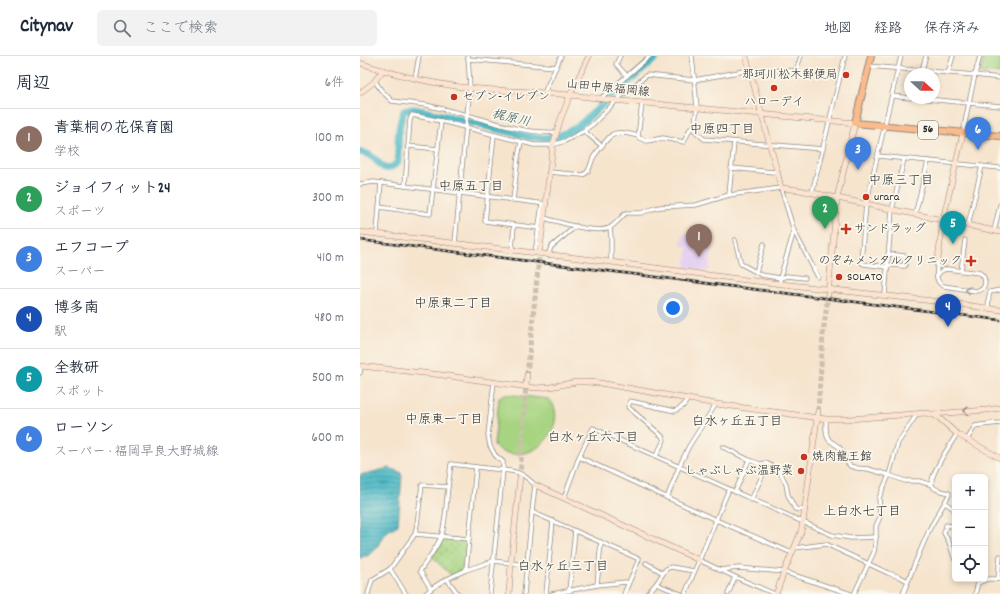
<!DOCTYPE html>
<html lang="ja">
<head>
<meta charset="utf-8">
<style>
  :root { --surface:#fff; --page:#f2f2f3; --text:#1f2937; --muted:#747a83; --line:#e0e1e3; --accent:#0f766e }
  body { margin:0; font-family:Dekko,"Klee One",sans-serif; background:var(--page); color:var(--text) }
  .controls { position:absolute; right:12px; bottom:12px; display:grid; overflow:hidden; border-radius:6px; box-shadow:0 2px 6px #0003 }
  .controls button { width:36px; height:36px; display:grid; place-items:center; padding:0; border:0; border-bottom:1px solid var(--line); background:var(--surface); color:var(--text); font:20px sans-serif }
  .compass { position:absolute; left:544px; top:12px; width:36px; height:36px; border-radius:50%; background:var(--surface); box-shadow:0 2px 6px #0003; rotate:111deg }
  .you { position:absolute; left:313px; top:252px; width:14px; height:14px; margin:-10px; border:3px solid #fff; border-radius:50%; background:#1a73e8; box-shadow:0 0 0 6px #1a73e833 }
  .badge { display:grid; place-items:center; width:26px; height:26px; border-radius:50%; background:var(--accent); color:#fff; font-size:13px; font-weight:700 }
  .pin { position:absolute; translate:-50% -33px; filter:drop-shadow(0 1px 2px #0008) }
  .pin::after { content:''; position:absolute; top:21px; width:14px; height:12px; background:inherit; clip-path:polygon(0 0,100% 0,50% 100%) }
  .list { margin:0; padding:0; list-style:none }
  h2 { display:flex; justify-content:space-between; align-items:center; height:52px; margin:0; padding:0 16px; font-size:17px }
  h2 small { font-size:13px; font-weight:400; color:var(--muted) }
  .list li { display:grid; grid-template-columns:26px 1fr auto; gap:12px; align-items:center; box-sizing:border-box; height:60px; padding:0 16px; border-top:1px solid var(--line) }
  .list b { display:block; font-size:15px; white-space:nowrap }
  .list p { margin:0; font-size:13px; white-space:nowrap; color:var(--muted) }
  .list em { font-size:13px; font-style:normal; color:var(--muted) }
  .icon { flex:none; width:22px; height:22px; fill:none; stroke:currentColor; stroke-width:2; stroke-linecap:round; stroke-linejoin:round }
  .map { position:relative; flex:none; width:640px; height:538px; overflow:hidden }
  header { display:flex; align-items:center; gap:24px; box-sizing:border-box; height:56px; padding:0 20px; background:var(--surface); border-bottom:1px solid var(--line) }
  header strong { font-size:19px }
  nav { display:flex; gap:22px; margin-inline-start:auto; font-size:14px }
  .search { width:280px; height:36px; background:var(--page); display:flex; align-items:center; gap:10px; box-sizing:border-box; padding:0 14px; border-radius:6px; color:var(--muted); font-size:15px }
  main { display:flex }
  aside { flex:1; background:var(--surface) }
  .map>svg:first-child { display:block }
  .built { fill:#e6d2f0 }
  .grass { fill:url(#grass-dots); stroke:#698056 }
  .garden { fill:#a7d481; stroke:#698056 }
  .water { fill:url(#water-rules); stroke:#3a7178 }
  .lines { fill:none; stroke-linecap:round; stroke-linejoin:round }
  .river { stroke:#49b7c5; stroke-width:7 }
  .secondary-tunnel { stroke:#cdbfad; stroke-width:5; stroke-dasharray:5 2.5; stroke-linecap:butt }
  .street-casing { stroke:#90887c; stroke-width:5 }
  .secondary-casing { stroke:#90887c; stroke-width:6 }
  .primary-casing { stroke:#90887c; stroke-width:8 }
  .street { stroke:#fff; stroke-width:3.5 }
  .secondary { stroke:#fde4d1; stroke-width:5 }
  .primary { stroke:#fbbb8c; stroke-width:6 }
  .rail-casing { stroke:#2b2b2b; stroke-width:2.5 }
  .rail { stroke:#fbf7ec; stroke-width:1; stroke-dasharray:3; stroke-linecap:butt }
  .oneway { stroke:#a0a0a0 }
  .oneway2 { stroke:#94887e }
  .poi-dot { fill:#c8321e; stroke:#fbf7ec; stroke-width:1.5 }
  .labels { text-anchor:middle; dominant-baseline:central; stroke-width:3.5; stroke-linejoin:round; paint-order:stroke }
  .shield { fill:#fbf7ec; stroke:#696865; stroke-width:1 }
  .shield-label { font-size:11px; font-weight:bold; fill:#2b2b2b }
  .poi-label { font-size:12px; fill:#2b2b2b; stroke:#fbf7ec; text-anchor:start }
  .street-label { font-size:12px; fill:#2b2b2b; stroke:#fbf7ec }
  .water-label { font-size:13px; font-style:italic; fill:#365c61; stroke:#fbf7ec }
  .neighbourhood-label { font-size:13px; fill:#2b2b2b; stroke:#fbf7ec }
</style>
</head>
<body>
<header>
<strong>Citynav</strong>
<div class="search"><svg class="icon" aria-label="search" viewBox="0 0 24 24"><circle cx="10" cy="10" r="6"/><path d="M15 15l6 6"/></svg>ここで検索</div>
<nav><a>地図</a><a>経路</a><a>保存済み</a></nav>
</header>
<main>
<aside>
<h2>周辺<small>6件</small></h2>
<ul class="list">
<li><span class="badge" style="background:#8d6e63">1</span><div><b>青葉桐の花保育園</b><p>学校</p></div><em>100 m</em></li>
<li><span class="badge" style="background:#2e9e5b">2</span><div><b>ジョイフィット24</b><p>スポーツ</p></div><em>300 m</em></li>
<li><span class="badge" style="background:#3f7fe0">3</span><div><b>エフコープ</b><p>スーパー</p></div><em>410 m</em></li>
<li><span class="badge" style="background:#1a4fb4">4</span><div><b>博多南</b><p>駅</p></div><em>480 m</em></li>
<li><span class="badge" style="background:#0f9aa8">5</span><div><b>全教研</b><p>スポット</p></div><em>500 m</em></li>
<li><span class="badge" style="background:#3f7fe0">6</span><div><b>ローソン</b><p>スーパー · 福岡早良大野城線</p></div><em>600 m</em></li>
</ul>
</aside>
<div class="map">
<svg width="640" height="538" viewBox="0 0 640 538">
  <defs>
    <pattern id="grass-dots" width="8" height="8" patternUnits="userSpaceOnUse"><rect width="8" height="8" fill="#a7d481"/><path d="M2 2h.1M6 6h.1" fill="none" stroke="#90b670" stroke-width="1.8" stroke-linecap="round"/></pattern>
    <pattern id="water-rules" width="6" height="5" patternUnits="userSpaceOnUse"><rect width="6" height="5" fill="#49b7c5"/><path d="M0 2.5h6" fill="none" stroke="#3d95a0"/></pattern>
  </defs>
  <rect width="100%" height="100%" fill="#fbf7ec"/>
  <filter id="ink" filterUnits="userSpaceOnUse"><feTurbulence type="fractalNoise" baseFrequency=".025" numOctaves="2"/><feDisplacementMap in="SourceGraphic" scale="8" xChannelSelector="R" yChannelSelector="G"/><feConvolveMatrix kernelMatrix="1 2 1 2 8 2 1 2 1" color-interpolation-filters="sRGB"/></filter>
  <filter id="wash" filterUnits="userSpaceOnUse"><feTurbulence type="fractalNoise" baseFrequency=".012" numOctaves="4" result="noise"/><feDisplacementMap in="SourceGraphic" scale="16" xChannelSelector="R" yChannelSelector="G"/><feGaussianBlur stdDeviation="0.9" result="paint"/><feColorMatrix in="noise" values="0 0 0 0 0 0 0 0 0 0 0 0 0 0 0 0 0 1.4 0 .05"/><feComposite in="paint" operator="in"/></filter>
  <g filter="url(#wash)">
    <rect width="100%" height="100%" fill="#f6e4cd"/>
    <polygon class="built" points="323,178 330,178 334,182 352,190 349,215 325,212 328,191 321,189"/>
    <polygon class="grass" points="83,483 107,485 104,513 91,519 72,501"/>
    <g class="garden">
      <polygon points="624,0 640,0 640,18 620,16"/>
      <path d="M144 338 189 343C204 359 191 384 175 393 168 397 161 398 154 398 145 397 140 396 134 389L139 342Z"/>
    </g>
    <polygon class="water" points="29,412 40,416 42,420 38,469 29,474 22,482 17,491 8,500 4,500 0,504 0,419"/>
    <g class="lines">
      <path class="river" d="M0 96C4 97 9 98 12 101 23 108 23 120 38 106 38 89 37 72 44 55L53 53 82 59 133 72 171 81 194 82 216 72 298 0"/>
    </g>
  </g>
  <g filter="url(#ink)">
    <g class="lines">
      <g class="secondary-tunnel">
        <polyline points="167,319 180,193"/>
        <polyline points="458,355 463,278 468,239"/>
        <polyline points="160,421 166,329"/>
      </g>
      <g class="street-casing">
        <g id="street">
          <path d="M108 0 110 32 107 59C136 67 166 78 197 76"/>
          <polyline points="260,0 256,8 267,20"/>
          <polyline points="332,0 337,51 334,74 344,83 463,93"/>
          <polyline points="620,0 615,19 640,22"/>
          <polyline points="108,3 196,11"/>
          <polyline points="508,10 615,19 609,46 603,77"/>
          <polyline points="562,14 566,0"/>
          <polyline points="588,17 593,0"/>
          <polyline points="55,23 59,0"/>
          <polyline points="15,25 21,34 32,45 66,49 107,59 95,187"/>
          <polyline points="184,37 201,0"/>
          <polyline points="532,40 550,42"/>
          <polyline points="556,42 640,50"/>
          <polyline points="240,43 290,0"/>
          <polyline points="224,75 242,90"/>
          <polyline points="134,79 125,165 179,172"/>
          <polyline points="278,80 282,47"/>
          <polyline points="48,90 78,93"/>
          <polyline points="518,100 640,112"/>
          <polyline points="371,112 413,116 417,115"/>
          <path d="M189 116 222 119C230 117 230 109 233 102 236 97 249 80 253 78 261 75 270 78 278 80L279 82 287 85 303 82 324 86 330 73 334 71"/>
          <polyline points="0,128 14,126 186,148"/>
          <polyline points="45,130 50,64 52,59 81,65 174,89 193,89 205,85 222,76 233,68 260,41 287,19 334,24 390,14 436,15 441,0"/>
          <polyline points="452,137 485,0"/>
          <polyline points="369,139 374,86"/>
          <polyline points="153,144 158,101 161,86"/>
          <polyline points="19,151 70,158 81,65"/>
          <polyline points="555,159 568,105"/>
          <path d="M184 162C200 166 234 178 249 172 254 170 261 161 266 157H281L292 153 300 151 336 149 369 139 421 132 434 175 458 221"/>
          <polyline points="608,169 622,110"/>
          <polyline points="250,172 251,181 251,206"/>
          <polyline points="634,175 640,149"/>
          <polyline points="17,177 21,127"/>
          <polyline points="375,184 381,208 396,216 401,219 420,222 427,220 445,222"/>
          <polyline points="152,194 154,169"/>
          <polyline points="175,197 182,148"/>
          <polyline points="188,199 191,191 216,170"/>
          <polyline points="527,209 545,210 545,200 528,198"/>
          <polyline points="527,211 504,208 502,207 501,205 506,148 541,0"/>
          <polyline points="601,215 605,184"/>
          <polyline points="396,216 404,188"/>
          <path d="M577 220C580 216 581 214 587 213L620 217C628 223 626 235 616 235L584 230C573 226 577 213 578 203"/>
          <polyline points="420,227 420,222 434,175"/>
          <polyline points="525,239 532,154 544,103"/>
          <polyline points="628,252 629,240 630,236 640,234"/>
          <polyline points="0,317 1,310"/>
          <path d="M134 326 128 379 130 390 135 399 143 406V414C160 416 162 417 175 429L172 456 279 503 264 538"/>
          <polyline points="466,363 466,373 467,380 469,384 479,391 484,397 485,404 490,410 497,412 508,413 529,419 545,425 559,425 572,429"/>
          <polyline points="607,384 615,370 621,369 640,367"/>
          <polyline points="363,391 389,404 400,408 406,407 419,414 426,428 428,439 435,453 445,454"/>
          <polyline points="296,400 304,384 302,380 268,351 270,345 315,355 323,350 328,343"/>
          <polyline points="219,401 233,372 369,433"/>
          <polyline points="88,431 91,408 143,414 130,538"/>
          <polyline points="375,436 389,404"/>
          <polyline points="204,442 219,401 356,464 432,497"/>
          <polyline points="307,442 319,411 329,390 356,348"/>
          <polyline points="391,444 405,414"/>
          <polyline points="585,447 594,453 595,457"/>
          <polyline points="595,467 591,470 586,469 584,477 589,486 595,504"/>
          <polyline points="55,478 109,483"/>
          <polyline points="434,492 466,488 528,517 540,521 548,525"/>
          <polyline points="339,504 375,521 415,538"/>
          <polyline points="286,507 303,517"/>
          <polyline points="30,513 46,538"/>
          <polyline points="106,514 133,505 167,509"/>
          <polyline points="359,514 379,512 424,516 491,538"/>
          <polyline points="87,523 98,538"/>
          <polyline points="638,523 640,500"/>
          <polyline points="296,528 306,513 311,511 334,515"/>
          <polyline points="237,529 241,486"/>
          <polyline points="209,535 215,475"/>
          <path d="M8 538 12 524 30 513 55 478 57 468 62 429 88 431C86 447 86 466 81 481 76 493 67 504 60 515L71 533"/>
          <path d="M65 538C77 527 91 521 106 514L116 411"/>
          <polyline points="164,538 172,456"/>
          <polyline points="186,538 193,465"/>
          <polyline points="192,538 237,529 266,526 268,528"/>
          <polyline points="287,538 296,528 321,538"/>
          <polyline points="325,538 369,433 472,479 491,482 516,481"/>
          <polyline points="368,538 375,521"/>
          <polyline points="494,538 514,496 516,481 516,470 520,461 519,442 529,419 538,387 557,358"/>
          <path d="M543 538 555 507 570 472 589 439V437C584 435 574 435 572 429 569 420 591 387 597 378"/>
          <polyline points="615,538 618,527 628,523 640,523"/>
        </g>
      </g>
      <g class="secondary-casing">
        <g id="secondary">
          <polyline points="386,0 417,115 421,132 439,134 640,176"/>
          <path d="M0 7C36 19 73 28 110 32 154 36 198 36 242 43L495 67 477 142 468 239"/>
          <polyline points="0,37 14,26 23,14"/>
          <polyline points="0,176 251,206 386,224 591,247 640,254"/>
          <polyline points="180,193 193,89 200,65 210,39 229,0"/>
          <polyline points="578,203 583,164 603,77"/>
          <polyline points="0,310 82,319 175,332 190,331 216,326 227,326 240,327 356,348 466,363 489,363 566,357 571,358 578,361 597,378 640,402"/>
          <polyline points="166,329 167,319"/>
          <polyline points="573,358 627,354 640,352"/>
          <polyline points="175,429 339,504"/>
          <polyline points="149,538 151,507 160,421"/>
          <polyline points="416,538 424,516 441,476 443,466 458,355"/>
        </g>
      </g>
      <g class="primary-casing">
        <polyline id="primary" points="511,0 495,67 640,80"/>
      </g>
      <use href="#street" class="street"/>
      <use href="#secondary" class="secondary"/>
      <use href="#primary" class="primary"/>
      <g class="rail-casing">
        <polyline id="rail" points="0,184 640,264"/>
      </g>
      <use href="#rail" class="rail"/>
    </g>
    <defs><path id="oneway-chevron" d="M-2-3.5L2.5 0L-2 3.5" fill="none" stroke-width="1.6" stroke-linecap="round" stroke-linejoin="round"/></defs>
    <use class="oneway" href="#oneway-chevron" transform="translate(608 234) rotate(-171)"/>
    <use class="oneway2" href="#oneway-chevron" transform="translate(606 355) rotate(176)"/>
  </g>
  <g class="poi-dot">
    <circle cx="486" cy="19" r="4"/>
    <circle cx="414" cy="32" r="4"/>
    <circle cx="94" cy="41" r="4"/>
    <circle cx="506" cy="141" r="4"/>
    <path d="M484 167h4v4h4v4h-4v4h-4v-4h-4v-4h4z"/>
    <path d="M609 199h4v4h4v4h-4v4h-4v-4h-4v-4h4z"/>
    <circle cx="479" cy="221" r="4"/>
    <circle cx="444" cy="401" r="4"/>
    <circle cx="441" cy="415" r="4"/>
  </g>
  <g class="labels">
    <rect class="shield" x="558" y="65" width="20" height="18" rx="3"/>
    <g class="shield-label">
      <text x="568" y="74">56</text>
    </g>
    <g class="poi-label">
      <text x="478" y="19" text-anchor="end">那珂川松木郵便局</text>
      <text x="102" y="41">セブン-イレブン</text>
      <text x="414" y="46" text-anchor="middle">ハローデイ</text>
      <text x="514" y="141">urara</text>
      <text x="494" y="173">サンドラッグ</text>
      <text x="602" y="205" text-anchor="end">のぞみメンタルクリニック</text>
      <text x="487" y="221">SOLATO</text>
      <text x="452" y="401">焼肉龍王館</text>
      <text x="433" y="415" text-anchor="end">しゃぶしゃぶ温野菜</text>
    </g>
    <g class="street-label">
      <text transform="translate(248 33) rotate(6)">山田中原福岡線</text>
    </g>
    <g class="water-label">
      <text transform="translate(151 63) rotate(13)">梶原川</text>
    </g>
    <g class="neighbourhood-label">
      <text x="362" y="74">中原四丁目</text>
      <text x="541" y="125">中原三丁目</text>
      <text x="111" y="131">中原五丁目</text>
      <text x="93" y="248">中原東二丁目</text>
      <text x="84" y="364">中原東一丁目</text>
      <text x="377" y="366">白水ヶ丘五丁目</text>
      <text x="233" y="382">白水ヶ丘六丁目</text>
      <text x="502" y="456">上白水七丁目</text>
      <text x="203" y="511">白水ヶ丘三丁目</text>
    </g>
  </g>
</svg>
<div class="controls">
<button>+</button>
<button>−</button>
<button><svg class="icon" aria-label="locate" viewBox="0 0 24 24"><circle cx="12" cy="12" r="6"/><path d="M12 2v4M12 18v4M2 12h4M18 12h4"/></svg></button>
</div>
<svg class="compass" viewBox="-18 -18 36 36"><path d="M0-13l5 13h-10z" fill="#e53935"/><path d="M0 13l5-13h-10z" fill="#747a83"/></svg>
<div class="you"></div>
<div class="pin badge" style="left:339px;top:201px;background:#8d6e63">1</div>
<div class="pin badge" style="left:465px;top:173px;background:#2e9e5b">2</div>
<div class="pin badge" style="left:498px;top:114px;background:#3f7fe0">3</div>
<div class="pin badge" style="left:588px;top:271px;background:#1a4fb4">4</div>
<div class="pin badge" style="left:593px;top:188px;background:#0f9aa8">5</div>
<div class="pin badge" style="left:618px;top:94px;background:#3f7fe0">6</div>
</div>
</main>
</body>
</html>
